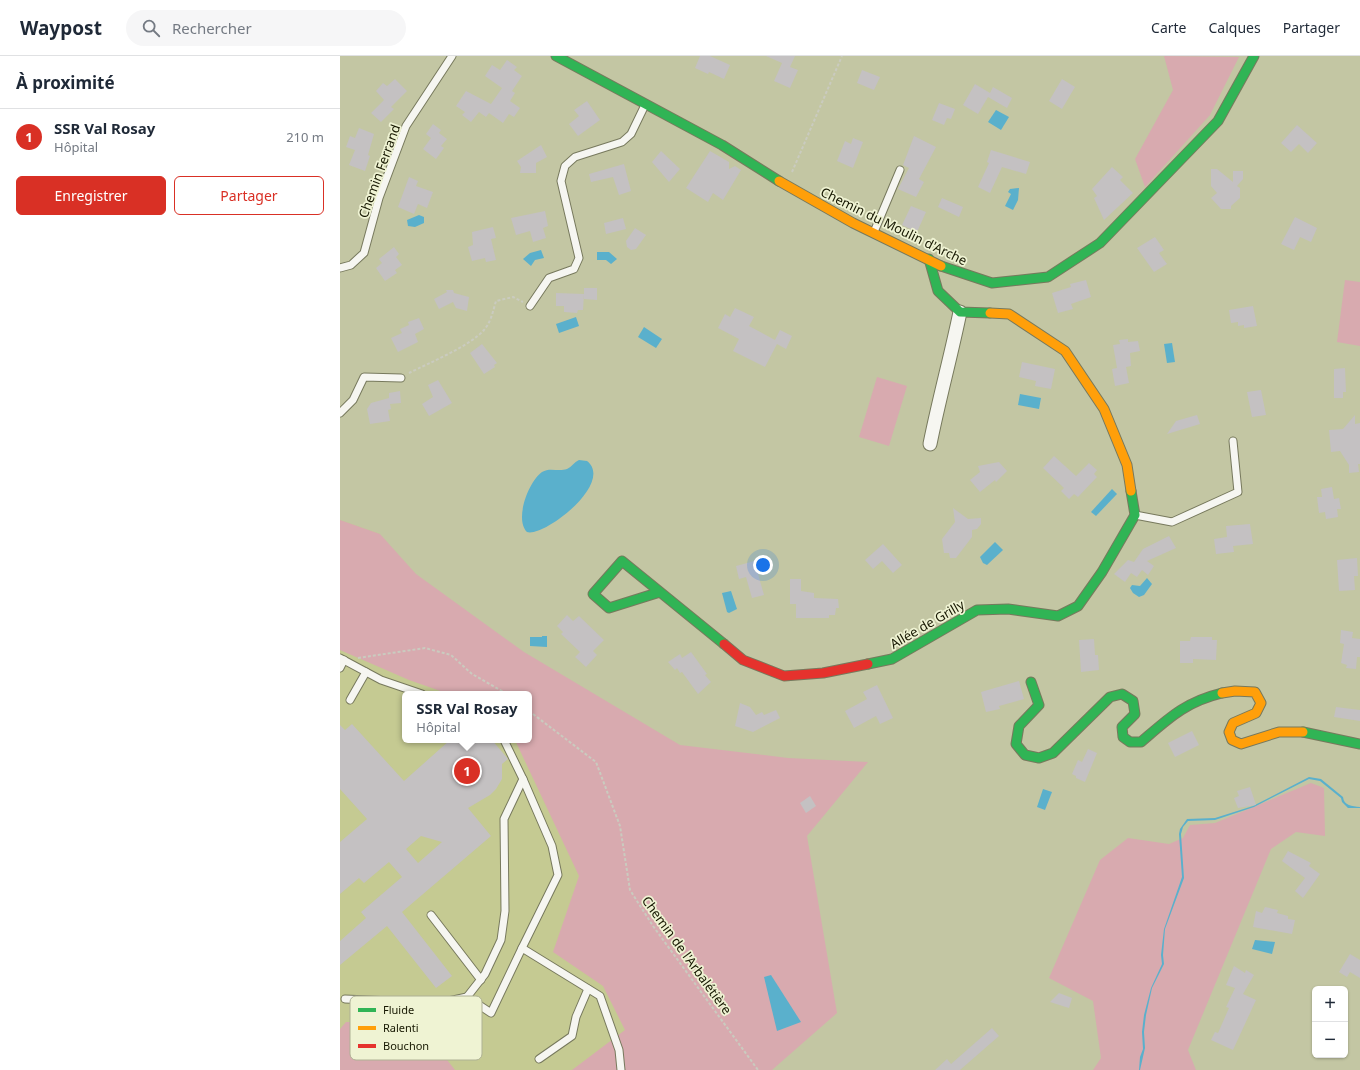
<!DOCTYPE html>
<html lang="fr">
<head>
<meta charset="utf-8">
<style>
  :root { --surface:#fff; --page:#f6f6f7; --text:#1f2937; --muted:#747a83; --line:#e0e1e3; --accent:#d93025 }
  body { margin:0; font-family:"Noto Sans",sans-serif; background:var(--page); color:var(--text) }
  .controls { position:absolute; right:12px; bottom:12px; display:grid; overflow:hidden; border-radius:6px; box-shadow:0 1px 3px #0004 }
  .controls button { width:36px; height:36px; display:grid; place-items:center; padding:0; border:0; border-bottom:1px solid var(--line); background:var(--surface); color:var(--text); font:20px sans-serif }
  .you { position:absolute; left:423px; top:509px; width:14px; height:14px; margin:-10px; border:3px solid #fff; border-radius:50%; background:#1a73e8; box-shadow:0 0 0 6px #1a73e833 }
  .badge { display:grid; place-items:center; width:26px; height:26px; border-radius:50%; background:var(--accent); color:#fff; font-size:13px; font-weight:700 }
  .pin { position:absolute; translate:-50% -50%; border:2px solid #fff; box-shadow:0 1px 4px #0006 }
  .popup { position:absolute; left:62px; top:635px; width:130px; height:52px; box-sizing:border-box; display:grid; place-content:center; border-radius:6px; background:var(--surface); filter:drop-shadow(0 1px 3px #0005); font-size:13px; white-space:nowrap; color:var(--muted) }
  .popup b { font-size:15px; color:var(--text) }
  .popup::after { content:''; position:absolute; left:50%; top:100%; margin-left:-8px; border:8px solid transparent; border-top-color:var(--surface) }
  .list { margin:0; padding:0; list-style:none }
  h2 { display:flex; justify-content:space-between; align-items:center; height:52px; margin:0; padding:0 16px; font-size:17px }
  h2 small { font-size:13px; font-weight:400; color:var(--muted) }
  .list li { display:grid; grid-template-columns:26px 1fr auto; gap:12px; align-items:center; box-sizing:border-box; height:56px; padding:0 16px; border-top:1px solid var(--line) }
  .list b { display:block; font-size:15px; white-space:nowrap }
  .list p { margin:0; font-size:13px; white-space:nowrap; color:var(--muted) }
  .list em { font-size:13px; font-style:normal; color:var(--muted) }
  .actions { display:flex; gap:8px; padding:12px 16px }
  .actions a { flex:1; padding:9px 0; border:1px solid var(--accent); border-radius:6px; text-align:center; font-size:14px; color:var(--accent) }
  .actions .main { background:var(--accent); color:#fff }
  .icon { flex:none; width:22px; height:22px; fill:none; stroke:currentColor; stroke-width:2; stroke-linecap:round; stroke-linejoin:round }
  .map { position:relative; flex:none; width:1020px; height:1014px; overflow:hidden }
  header { display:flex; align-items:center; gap:24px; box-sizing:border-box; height:56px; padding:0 20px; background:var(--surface); border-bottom:1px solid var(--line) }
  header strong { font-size:19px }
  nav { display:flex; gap:22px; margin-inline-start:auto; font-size:14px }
  .search { width:280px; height:36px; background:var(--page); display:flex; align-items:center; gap:10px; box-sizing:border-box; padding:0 14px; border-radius:22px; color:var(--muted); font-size:15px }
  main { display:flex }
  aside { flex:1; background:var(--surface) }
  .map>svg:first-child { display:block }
  .built { fill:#c5ca92 }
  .green { fill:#d8aaaf }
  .water { fill:#5ab0cc }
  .building { fill:#c4c1c2; fill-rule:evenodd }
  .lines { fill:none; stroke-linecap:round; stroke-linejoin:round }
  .lane-casing { stroke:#77795d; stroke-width:9 }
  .street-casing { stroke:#77795d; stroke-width:15 }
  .fast-casing { stroke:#77795d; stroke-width:11 }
  .slow-casing { stroke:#77795d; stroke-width:11 }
  .jam-casing { stroke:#77795d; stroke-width:11 }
  .path { stroke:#cacbbf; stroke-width:2; stroke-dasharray:3 2; stroke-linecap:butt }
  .lane { stroke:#f6f6f1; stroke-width:7 }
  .street { stroke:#f6f6f1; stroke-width:13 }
  .fast { stroke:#30b455; stroke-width:9 }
  .slow { stroke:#ff9f0a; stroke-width:9 }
  .jam { stroke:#e5322d; stroke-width:9 }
  .labels { text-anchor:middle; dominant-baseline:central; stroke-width:3.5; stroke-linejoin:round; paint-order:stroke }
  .street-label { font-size:13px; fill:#161701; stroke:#eff3d3 }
  .key { fill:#eff3d3; stroke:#aeb194; stroke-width:1 }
  .key-label { font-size:11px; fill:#161701 }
</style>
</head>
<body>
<header>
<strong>Waypost</strong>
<div class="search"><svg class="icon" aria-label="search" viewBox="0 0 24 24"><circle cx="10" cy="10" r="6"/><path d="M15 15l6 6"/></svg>Rechercher</div>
<nav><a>Carte</a><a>Calques</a><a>Partager</a></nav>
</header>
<main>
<aside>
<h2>À proximité<small></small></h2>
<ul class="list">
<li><span class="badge">1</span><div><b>SSR Val Rosay</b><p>Hôpital</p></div><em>210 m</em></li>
</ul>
<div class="actions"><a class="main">Enregistrer</a><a>Partager</a></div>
</aside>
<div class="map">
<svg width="1020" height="1014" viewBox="0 0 1020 1014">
  <rect width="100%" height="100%" fill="#c3c6a3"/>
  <polygon class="built" points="0,464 40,478 37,493 184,638 65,638 65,684 189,684 403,1014 0,1014"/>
  <g class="green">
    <polygon points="824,0 899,1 870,59 805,131 795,103 833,34"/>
    <polygon points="1005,224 1020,226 1020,290 997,286"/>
    <polygon points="537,321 567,330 549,390 519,381"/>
    <polygon points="0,464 40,478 76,518 184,596 340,689 448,702 528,706 467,780 497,957 432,1014 232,1014 285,974 263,930 213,896 239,820 175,684 189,684 189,638 109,638 69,624 0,594"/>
    <polygon points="971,727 984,732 985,780 956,776 931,793 848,994 856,1014 753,1014 761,1002 753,945 709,922 760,804 788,782 829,788 843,782 850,769 875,767"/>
    <polygon points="6,966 78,967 115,1014 0,1014 0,973"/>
  </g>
  <g class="water">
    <polygon points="656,54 669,61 661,74 648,66"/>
    <polygon points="679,132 678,144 673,154 665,150 671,138 668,136 670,133"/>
    <polygon points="79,159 84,161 84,167 75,171 68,170 67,164"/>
    <polygon points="201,194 204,202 195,204 191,210 183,203 190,197"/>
    <polygon points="257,196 269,196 277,203 271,208 266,204 257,204"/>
    <polygon points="236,261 239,270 219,277 216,268"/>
    <polygon points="304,271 322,283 316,292 298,281"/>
    <polygon points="832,287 835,306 827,307 824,288"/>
    <polygon points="680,338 701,342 699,353 678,349"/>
    <path d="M239 404 247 405C275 427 203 482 187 476 174 463 189 425 202 416 210 411 218 416 227 413 232 411 234 406 239 404Z"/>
    <polygon points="772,433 777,438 756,460 751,456"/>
    <polygon points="655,486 663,494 647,509 643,507 640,501"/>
    <polygon points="807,522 812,528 804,539 799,541 793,537 790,532 792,529 800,530"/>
    <polygon points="391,535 397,553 389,557 387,556 382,537"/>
    <polygon points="202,580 207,580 207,591 190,590 190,581 202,581"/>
    <path d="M969 721 981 723 1003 741C1004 750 1012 750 1020 751V752H1008L1002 746 1001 742 980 725 969 723 914 751 875 764 848 765 843 771 841 778 844 822 825 873 823 899 824 908 812 932 806 959 804 976 805 992 800 1014H799L800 1001 803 993 802 976 804 959 811 932 822 908 821 899 824 873 842 821 839 778 840 773 847 763 875 762 913 750Z"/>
    <polygon points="703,733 712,736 705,754 697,751"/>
    <polygon points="915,884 935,886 932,898 912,893"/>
    <polygon points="431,919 461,966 437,975 424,921"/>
  </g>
  <g class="building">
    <polygon points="360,0 370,0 390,9 384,23 369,16 368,18 355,12"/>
    <polygon points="426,0 455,0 450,11 458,14 450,32 434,25 442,7"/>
    <polygon points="167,4 177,11 174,14 182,20 172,35 175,37 170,45 180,52 174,61 169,58 163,67 149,57 146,61 139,56 131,66 122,59 125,56 116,50 126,35 151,48 162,32 145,20 152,9 160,14"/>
    <polygon points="522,14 540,21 534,34 517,27"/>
    <polygon points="55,23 67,35 51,51 54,53 41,66 31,57 44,44 36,35 43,27 47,30"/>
    <polygon points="722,23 735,31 722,53 709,45"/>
    <polygon points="635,28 650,37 653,31 672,42 667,52 648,41 638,58 623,49"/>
    <polygon points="247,45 260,64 238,80 229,68 239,60 234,54"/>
    <polygon points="599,47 615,53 611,63 607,62 604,69 592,64"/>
    <polygon points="93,68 101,74 99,77 107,83 101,90 104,92 96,103 83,93 91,82 86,78"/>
    <polygon points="957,69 977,87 968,97 959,88 951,96 941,87"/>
    <polygon points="19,72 34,78 28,99 30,100 25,115 9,109 15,94 6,91 10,80 15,82"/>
    <polygon points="574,80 596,91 579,123 584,126 576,141 558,133 569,112 563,109"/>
    <polygon points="513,82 523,86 513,112 497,105 505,85 511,88"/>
    <polygon points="201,89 207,101 196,107 196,117 180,117 181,111 177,105"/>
    <polygon points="651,94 690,106 686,118 662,111 650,137 638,131 649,107 647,106"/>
    <polygon points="321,95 340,113 329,126 312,106"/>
    <polygon points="370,95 389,106 389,113 395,110 401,114 383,144 373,137 368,146 346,132"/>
    <polygon points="284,108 291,135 279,139 273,121 251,126 249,118"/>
    <polygon points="772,111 783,121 780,124 793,137 764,164 754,142 757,140 752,133"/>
    <polygon points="871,113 877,113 893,126 893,115 903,115 903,123 897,130 900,132 900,142 891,150 891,153 881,153 871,142 877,137 871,130"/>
    <polygon points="69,121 78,125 76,130 93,136 87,152 78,148 74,158 58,151"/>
    <polygon points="602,142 623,151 619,161 598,151"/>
    <polygon points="571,150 586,156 577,176 562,169"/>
    <polygon points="205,155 208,170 203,172 206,182 193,186 190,175 176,179 171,162"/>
    <polygon points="955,161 977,172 971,186 960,181 954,194 941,188"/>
    <polygon points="283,162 286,173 266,178 264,167"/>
    <polygon points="153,171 156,182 151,183 156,204 146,206 145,202 132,205 128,191 133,189 132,176"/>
    <polygon points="295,172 306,179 296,193 291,194 287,191 286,185"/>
    <polygon points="815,181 824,194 819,197 827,208 814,216 797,192"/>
    <polygon points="54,191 59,198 56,201 62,209 55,214 57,217 45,225 36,212 42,207 39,203"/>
    <polygon points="746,224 751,241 731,248 733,253 718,257 712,237 731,231 730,228"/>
    <polygon points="244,232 257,232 257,244 244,243"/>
    <polygon points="106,234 113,234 114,237 129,241 127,255 116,252 113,246 99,253 94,243 107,236"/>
    <polygon points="216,237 244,238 243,254 238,254 237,257 224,256 224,250 216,250"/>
    <polygon points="913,250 917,270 904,272 904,269 898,270 898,266 891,267 889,254"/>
    <polygon points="395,252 414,261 409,270 435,284 440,274 452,280 446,293 437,288 425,311 393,295 399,283 378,272 385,258 390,261"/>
    <polygon points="79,262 84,273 75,278 78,286 58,296 51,282 62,277 60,273 69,269 68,266"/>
    <polygon points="788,283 788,286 798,285 800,295 790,297 791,310 786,311 789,327 775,330 772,313 777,312 773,289 780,288 779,284"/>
    <polygon points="142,288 157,307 154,309 155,311 144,318 130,297"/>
    <polygon points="682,306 715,313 711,333 695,330 696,325 679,321"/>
    <polygon points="1005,312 1006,336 1003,336 1003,342 994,342 994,313"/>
    <polygon points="98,324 112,347 89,360 82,348 93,341 88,329"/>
    <polygon points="921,334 926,359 912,361 907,336"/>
    <polygon points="60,335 61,347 50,348 51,353 48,354 50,365 30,368 27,353 31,347 49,342 49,337"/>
    <polygon points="857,359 860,368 827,378 836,365"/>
    <polygon points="1015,359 1015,368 1020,367 1020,408 1018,408 1019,416 1009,417 1009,409 1000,395 991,396 989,374 1003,373"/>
    <polygon points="714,400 736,420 749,407 757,414 754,418 757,421 738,441 734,438 729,443 721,435 724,432 703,412"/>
    <polygon points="659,406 667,415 656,426 655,424 640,436 630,424 640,416 638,410"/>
    <polygon points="992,431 994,443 999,442 1001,453 997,453 998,461 986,463 985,456 979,457 977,441 982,441 981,433"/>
    <polygon points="613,452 628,463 641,462 641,468 637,473 632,474 632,481 616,502 610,502 609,497 604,497 602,483 615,466"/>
    <polygon points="910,468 913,488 893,490 894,496 876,498 874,483 887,481 886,470"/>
    <polygon points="829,480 836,492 807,505 814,510 808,519 802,514 797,521 791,517 785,526 774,518 788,504 794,506 803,493"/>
    <polygon points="543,488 562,509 553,517 542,505 533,513 525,504"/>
    <polygon points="426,502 429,515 418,518 424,539 412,542 406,521 399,523 396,510"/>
    <polygon points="1017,502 1018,520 1014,520 1015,534 999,535 997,504"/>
    <polygon points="450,523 461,523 461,535 474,537 474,542 498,543 499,552 496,552 495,559 489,559 489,562 456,562 456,548 450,548"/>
    <polygon points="227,559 233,565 239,560 264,584 253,595 257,599 246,611 235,601 240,596 221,578 223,576 217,570"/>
    <polygon points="1001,574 1013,576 1012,582 1020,583 1020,601 1017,601 1016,613 1006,612 1007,609 1001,607 1004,588 1000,587"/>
    <polygon points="851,581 872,581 872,584 877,584 876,604 853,603 853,607 840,607 840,585 850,585"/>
    <polygon points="754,583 755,599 758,599 759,614 741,616 739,584"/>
    <polygon points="351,596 367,618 365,619 371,626 358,638 342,616 340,617 337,612 335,614 328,606 340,598 342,602"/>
    <polygon points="679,625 684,643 659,650 660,653 646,656 641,636"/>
    <polygon points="537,629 553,662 540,668 536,660 514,672 505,655 527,643 523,636"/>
    <polygon points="400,647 410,651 416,659 422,656 424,659 436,654 440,662 413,676 395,670"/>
    <polygon points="996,651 1020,654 1020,665 994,661"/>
    <path d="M12 668 64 725 110 684H152L168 703 162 708V723L156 733 150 739 128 752 151 780 62 856 112 920 96 932 47 870 0 909V885L26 862 21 856 62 821 49 806 24 827 19 822 0 838V786L27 763 0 733V669L5 674ZM81 780 102 786 78 807 66 793Z"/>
    <polygon points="852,675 859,689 835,701 828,687"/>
    <polygon points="748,693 757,697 745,726 736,722 736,720 732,718 738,704 742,706"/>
    <polygon points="910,731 916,749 898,752 894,742 899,740 897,735"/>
    <polygon points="470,740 476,750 466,757 460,747"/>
    <polygon points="948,795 971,807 969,810 980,818 963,842 955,835 965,822 942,805"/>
    <polygon points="925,851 938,854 937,857 948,860 948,863 955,864 952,878 913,871 916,855 922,857"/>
    <polygon points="1010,898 1020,904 1020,922 1010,916 1007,921 999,916"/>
    <polygon points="894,910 905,917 906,914 914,919 903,938 916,944 893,994 871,984 875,976 878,977 889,952 886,951 895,932 886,929"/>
    <polygon points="719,937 732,942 729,952 710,946"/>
    <polygon points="652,972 659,980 620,1014 595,1014 607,1003 611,1008"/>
  </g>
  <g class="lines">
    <g class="lane-casing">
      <g id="lane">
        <polyline points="534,176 560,114"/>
        <polyline points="0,212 11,209 24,197 39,142 66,70 112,0"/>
        <polyline points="190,250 209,222 234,213 239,202 221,125 225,110 235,101 282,86 291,78 305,49"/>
        <polyline points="0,357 13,344 24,321 61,322"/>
        <polyline points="795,459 832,466 898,436 893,385"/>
        <polyline points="0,602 41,624 82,638"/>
        <polyline points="0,612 4,604"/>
        <polyline points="10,644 26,616"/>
        <polyline points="164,684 183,723 164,763 165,855 161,884 145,918 127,941 151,957 182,892 260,940 279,994 281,1014"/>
        <polyline points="91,859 141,924"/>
        <polyline points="182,892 218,819 212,790 183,723"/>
        <polyline points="5,943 99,947 127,941"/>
        <polyline points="199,1003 232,980 236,961 248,933"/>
      </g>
    </g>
    <g class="street-casing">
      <path id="street" d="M590 388C599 343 611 300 620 256"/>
    </g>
    <g class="fast-casing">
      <g id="fast">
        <polyline points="216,0 382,89 439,125"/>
        <polyline points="589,203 598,235 620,256 650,257"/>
        <polyline points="601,210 652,227 708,221 760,187 878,65 914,0"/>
        <polyline points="320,536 269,552 253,538 282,505 384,588"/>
        <polyline points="528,608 552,603 637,554 668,553 718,560 738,550 762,516 795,459 791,435"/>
        <path d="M691 626 699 649 679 670 676 688 685 699 699 702 713 697 770 641 782 638 793 645 795 658 782 671 783 681 790 686H801C829 662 845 646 882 637"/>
        <polyline points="963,676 1020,688"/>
      </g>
    </g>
    <g class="slow-casing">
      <g id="slow">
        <polyline points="439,125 513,167 601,210"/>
        <polyline points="650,257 669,258 725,295 764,353 787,409 791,435"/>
        <polyline points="882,637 895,635 915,636 921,647 916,657 893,667 889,676 892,684 901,688 939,676 963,676"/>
      </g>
    </g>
    <g class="jam-casing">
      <polyline id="jam" points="384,588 403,604 444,620 483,617 528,608"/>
    </g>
    <g class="path">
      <polyline points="452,116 502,0"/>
      <path d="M69 317C89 307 130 290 144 274 151 266 153 255 156 245L173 241 183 246"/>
      <polyline points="18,602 85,592 111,599 132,618 167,638"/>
      <polyline points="189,655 256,706 280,770 290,834 313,870 418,1014"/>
    </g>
    <use href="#lane" class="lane"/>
    <use href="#street" class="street"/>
    <use href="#fast" class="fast"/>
    <use href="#slow" class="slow"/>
    <use href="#jam" class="jam"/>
  </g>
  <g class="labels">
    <g class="street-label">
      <text transform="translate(39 115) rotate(-70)">Chemin Ferrand</text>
      <text transform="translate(554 170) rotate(26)">Chemin du Moulin d'Arche</text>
      <text transform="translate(587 568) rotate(-30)">Allée de Grilly</text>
      <text transform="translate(347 899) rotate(54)">Chemin de l'Arbalétière</text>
    </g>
  </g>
  <rect x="10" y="940" width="132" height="64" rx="6" class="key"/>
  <rect x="18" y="952" width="18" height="4" fill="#30b455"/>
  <rect x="18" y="970" width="18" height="4" fill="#ff9f0a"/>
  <rect x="18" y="988" width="18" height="4" fill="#e5322d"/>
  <g class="key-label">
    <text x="43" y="958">Fluide</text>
    <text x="43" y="976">Ralenti</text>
    <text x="43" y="994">Bouchon</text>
  </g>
</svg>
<div class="controls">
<button>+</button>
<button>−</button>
</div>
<div class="you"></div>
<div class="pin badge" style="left:127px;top:715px">1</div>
<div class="popup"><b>SSR Val Rosay</b>Hôpital</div>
</div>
</main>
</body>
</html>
